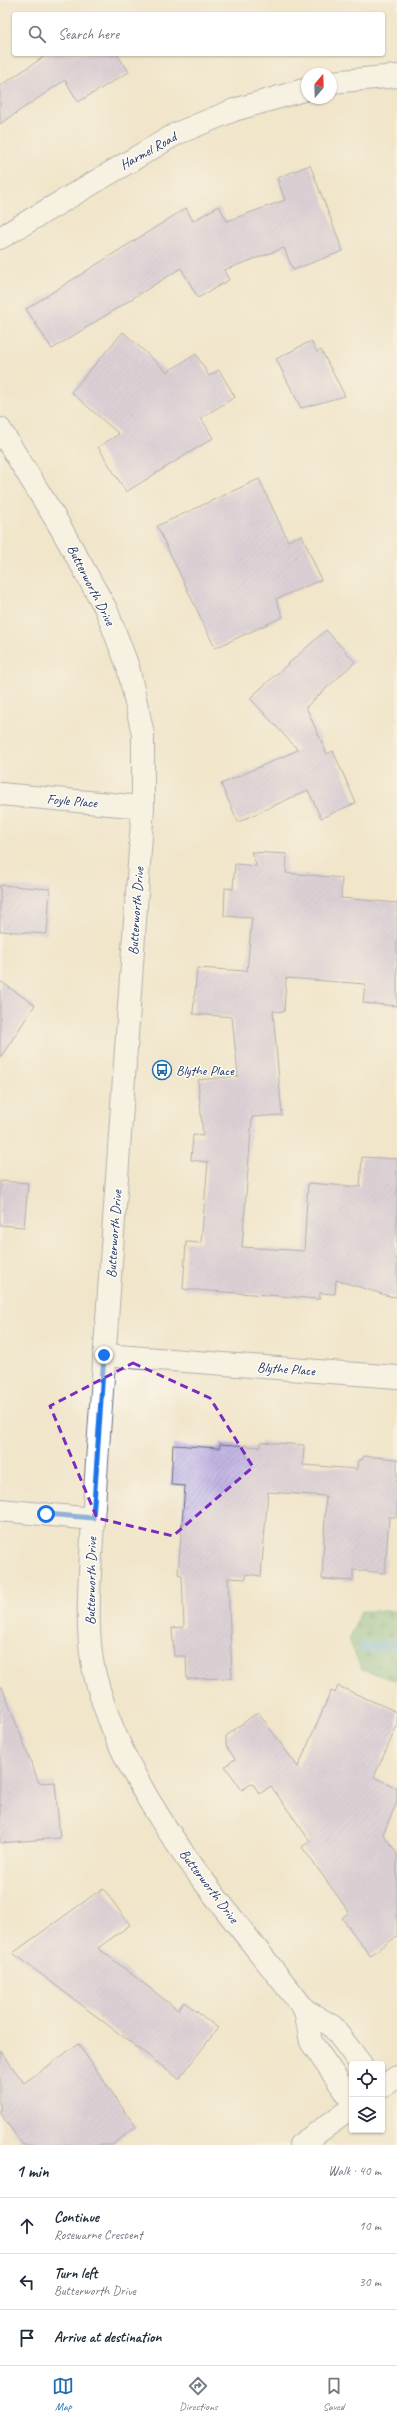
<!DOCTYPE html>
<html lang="en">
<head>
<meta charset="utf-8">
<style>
  :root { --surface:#fff; --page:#f6f6f7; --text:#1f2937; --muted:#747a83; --line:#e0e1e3; --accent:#1f6fb2 }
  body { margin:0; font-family:Caveat,sans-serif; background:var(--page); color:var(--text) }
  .controls { position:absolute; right:12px; bottom:12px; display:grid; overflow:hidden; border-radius:4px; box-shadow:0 1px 3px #0004 }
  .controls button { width:36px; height:36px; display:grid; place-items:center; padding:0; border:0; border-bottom:1px solid var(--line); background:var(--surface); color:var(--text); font:20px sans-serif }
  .compass { position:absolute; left:301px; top:68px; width:36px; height:36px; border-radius:50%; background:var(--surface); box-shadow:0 1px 3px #0004; rotate:19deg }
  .stop { position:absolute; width:12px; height:12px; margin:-9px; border:3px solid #1a73e8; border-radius:50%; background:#fff }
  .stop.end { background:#1a73e8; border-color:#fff; box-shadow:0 1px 4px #0008 }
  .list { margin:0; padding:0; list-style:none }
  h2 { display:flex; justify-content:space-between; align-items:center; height:52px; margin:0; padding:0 16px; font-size:17px }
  h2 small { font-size:13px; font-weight:400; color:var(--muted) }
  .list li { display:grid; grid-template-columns:26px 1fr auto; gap:12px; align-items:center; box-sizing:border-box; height:56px; padding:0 16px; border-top:1px solid var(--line) }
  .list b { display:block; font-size:15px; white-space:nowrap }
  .list p { margin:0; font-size:13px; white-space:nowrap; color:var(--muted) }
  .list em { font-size:13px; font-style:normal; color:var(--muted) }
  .icon { flex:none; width:22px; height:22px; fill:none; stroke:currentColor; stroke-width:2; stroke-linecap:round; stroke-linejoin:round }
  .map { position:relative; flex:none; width:397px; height:2145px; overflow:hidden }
  .search { position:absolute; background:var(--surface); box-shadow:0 1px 3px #0004; left:12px; right:12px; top:12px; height:44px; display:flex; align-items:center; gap:10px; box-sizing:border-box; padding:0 14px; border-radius:4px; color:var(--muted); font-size:15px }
  .sheet { height:220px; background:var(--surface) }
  nav { display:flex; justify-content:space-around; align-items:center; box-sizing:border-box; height:56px; border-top:1px solid var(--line); background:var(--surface); font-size:11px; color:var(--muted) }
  nav a { display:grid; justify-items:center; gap:2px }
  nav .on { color:var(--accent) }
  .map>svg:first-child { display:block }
  .forest { fill:url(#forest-firs); stroke:#44726e }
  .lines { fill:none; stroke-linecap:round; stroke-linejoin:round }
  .stream { stroke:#58a9d3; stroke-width:10 }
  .building { fill:url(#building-hatch) }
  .minor-casing { stroke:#666f84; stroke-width:24 }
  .minor { stroke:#fff; stroke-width:22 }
  .route { stroke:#1a73e8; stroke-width:5 }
  .marked { fill:none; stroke:#7b2cbf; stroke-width:3; stroke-dasharray:8 5; stroke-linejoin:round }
  .labels { text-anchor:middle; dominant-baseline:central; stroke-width:3; stroke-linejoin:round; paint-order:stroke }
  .street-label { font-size:14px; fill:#1b2f5e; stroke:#fdfcf7 }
  .poi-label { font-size:14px; fill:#1b2f5e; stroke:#fdfcf7; text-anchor:start }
</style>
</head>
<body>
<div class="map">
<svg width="397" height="2145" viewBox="0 0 397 2145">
  <defs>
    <pattern id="forest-firs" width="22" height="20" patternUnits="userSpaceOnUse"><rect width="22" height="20" fill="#6eb67d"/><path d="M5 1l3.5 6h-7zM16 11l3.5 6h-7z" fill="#5a946a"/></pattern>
    <pattern id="building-hatch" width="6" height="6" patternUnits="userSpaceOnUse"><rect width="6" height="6" fill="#c2b6e3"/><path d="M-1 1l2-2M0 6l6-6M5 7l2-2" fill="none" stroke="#9d94bb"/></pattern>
  </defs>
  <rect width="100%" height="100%" fill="#fdfcf7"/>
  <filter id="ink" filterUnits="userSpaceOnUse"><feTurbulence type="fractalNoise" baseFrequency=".025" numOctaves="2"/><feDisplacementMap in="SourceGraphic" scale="8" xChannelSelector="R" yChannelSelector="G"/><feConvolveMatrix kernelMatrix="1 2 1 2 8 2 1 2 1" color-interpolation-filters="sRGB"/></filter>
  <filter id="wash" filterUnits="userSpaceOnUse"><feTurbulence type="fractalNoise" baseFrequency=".012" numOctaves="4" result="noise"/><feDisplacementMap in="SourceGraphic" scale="16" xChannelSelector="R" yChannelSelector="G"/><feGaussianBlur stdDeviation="0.9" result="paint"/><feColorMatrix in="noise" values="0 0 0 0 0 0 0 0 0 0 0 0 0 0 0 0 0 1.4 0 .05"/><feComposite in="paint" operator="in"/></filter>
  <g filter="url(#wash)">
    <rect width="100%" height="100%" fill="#f1e5ca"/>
    <polygon class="forest" points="361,1611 397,1611 397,1681 362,1670 349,1640"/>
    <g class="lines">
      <polyline class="stream" points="362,1647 397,1645"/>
    </g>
    <g id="blocks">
      <g class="building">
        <polygon points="48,54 117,54 129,72 78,102 65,80 0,124 0,86"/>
        <polygon points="310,165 343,251 293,270 284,248 224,270 229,280 198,298 181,268 52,349 26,309 186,208 193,221 219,206 227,221 285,200 277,178"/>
        <polygon points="123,332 167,372 196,354 209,376 219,370 235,397 201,418 213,438 126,492 98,447 119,434 71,392"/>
        <polygon points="311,341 317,352 321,350 345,396 301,408 276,359"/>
        <polygon points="259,479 288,541 302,535 321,580 276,599 283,617 215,648 157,526"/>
        <polygon points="326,630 355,662 306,707 327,754 333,751 356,803 321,818 308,790 238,822 221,784 298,750 250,698"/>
        <polygon points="251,852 287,854 286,873 342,878 341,898 397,903 397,1006 363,1003 365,984 286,978 284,1012 273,1011 282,1115 252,1117 242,1247 304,1251 308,1183 360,1187 362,1157 397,1159 397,1297 389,1296 336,1280 335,1294 320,1293 320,1299 183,1289 186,1242 201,1243 208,1162 191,1160 193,1135 203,1136 198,1080 238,1076 232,1017 193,1014 197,968 247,971 252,918 224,916 225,888 233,889 235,864 257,866"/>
        <polygon points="0,885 50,889 47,934 0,931"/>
        <polygon points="0,981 35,1005 0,1058"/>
        <polygon points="0,1181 28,1183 24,1227 0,1225"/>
        <polygon points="261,1442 304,1445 303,1465 357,1469 358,1460 362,1460 363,1456 397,1459 397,1517 389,1517 385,1573 353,1570 353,1581 322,1579 326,1496 268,1492 261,1576 246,1574 246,1579 228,1578 232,1678 187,1679 186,1656 174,1656 172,1628 184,1627 182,1575 178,1574 185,1486 171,1485 173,1445 219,1448 220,1444 261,1447"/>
        <polygon points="338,1686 397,1712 397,1726 374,1777 397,1788 397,1802 383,1834 397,1853 397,1936 370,1956 342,1918 349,1912 302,1847 310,1841 271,1786 260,1794 252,1783 242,1790 225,1766 235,1759 226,1746 226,1736 258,1712 298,1767 331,1691 335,1693"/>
        <polygon points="0,1687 2,1687 39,1783 55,1782 60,1838 0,1843"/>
        <polygon points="103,1888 130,1925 98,1948 178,2010 184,2002 218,2028 179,2079 13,1953"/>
        <polygon points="78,2044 136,2127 112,2145 23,2145 0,2113 0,2050 24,2083"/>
      </g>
    </g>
  </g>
  <g filter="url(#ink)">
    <use href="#blocks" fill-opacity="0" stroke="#666f84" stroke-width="1"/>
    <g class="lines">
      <g class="minor-casing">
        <g id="minor">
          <polyline points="331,82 397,76"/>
          <polyline points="0,238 176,134 234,110 307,89"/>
          <path d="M0 429 58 523 106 609 128 667 143 734V807L93 1519C91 1567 83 1632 96 1679 129 1804 227 1909 305 2010L332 2026 361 2064"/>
          <polyline points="0,794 143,807"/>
          <polyline points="104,1355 397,1377"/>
          <polyline points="0,1510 93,1519"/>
          <polyline points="305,2010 311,2042 352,2101"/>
          <polyline points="382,2087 397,2077"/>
          <polyline points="300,2145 352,2108"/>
        </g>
      </g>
      <use href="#minor" class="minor"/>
    </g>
  </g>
  <g class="lines" filter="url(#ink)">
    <polyline class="route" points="46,1514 93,1518 104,1355"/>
  </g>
  <path d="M0 0H397V2145H0ZM133 1363 210 1398 253 1467 173 1536 97 1518 50 1406Z" fill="#f1e5ca" fill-opacity=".55" fill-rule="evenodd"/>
  <path class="marked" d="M133 1363 210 1398 253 1467 173 1536 97 1518 50 1406Z"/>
  <defs>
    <g id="bus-ring" transform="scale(1)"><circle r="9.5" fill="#fdfcf7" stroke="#1f6fb2" stroke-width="1.5"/><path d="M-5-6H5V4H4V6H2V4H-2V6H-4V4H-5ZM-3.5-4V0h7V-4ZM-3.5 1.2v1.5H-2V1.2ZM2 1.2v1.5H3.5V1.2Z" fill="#1f6fb2"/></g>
  </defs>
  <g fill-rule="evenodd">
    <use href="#bus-ring" x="162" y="1070"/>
  </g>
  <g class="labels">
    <g class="street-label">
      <text transform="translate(148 151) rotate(-29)">Harmel Road</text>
      <text transform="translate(91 585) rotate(63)">Butterworth Drive</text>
      <text transform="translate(72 801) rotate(5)">Foyle Place</text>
      <text transform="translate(136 911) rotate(-86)">Butterworth Drive</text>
      <text transform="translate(114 1234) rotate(-86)">Butterworth Drive</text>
      <text transform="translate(286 1369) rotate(4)">Blythe Place</text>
      <text transform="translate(91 1581) rotate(-89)">Butterworth Drive</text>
      <text transform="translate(209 1886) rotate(53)">Butterworth Drive</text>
    </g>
    <g class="poi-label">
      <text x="176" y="1070">Blythe Place</text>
    </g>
  </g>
</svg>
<div class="controls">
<button><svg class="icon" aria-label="locate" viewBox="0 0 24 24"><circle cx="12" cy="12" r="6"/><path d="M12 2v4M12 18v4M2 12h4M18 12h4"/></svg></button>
<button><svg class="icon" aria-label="layers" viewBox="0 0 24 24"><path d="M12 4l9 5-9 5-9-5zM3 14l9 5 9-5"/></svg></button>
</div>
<svg class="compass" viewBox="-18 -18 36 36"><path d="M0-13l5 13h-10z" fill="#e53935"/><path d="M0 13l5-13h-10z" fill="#747a83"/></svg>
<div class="stop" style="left:46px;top:1514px"></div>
<div class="stop end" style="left:104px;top:1355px"></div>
<div class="search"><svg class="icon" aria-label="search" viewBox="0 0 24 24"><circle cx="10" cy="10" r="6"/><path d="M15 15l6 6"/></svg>Search here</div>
</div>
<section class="sheet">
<h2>1 min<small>Walk · 40 m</small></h2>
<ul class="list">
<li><svg class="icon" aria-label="ahead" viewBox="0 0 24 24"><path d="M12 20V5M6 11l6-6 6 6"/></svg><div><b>Continue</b><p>Rosewarne Crescent</p></div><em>10 m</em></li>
<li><svg class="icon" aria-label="left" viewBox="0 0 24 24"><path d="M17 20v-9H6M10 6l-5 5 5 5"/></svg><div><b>Turn left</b><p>Butterworth Drive</p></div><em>30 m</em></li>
<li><svg class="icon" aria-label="arrive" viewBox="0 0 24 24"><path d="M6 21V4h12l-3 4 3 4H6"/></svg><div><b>Arrive at destination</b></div></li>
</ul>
</section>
<nav>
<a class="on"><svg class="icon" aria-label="map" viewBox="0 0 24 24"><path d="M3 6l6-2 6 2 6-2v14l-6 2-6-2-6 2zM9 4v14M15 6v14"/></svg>Map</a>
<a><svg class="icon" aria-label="directions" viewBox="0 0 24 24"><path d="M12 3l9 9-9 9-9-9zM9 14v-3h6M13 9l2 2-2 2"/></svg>Directions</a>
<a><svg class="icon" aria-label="saved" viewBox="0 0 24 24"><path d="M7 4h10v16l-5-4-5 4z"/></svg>Saved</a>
</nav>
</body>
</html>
